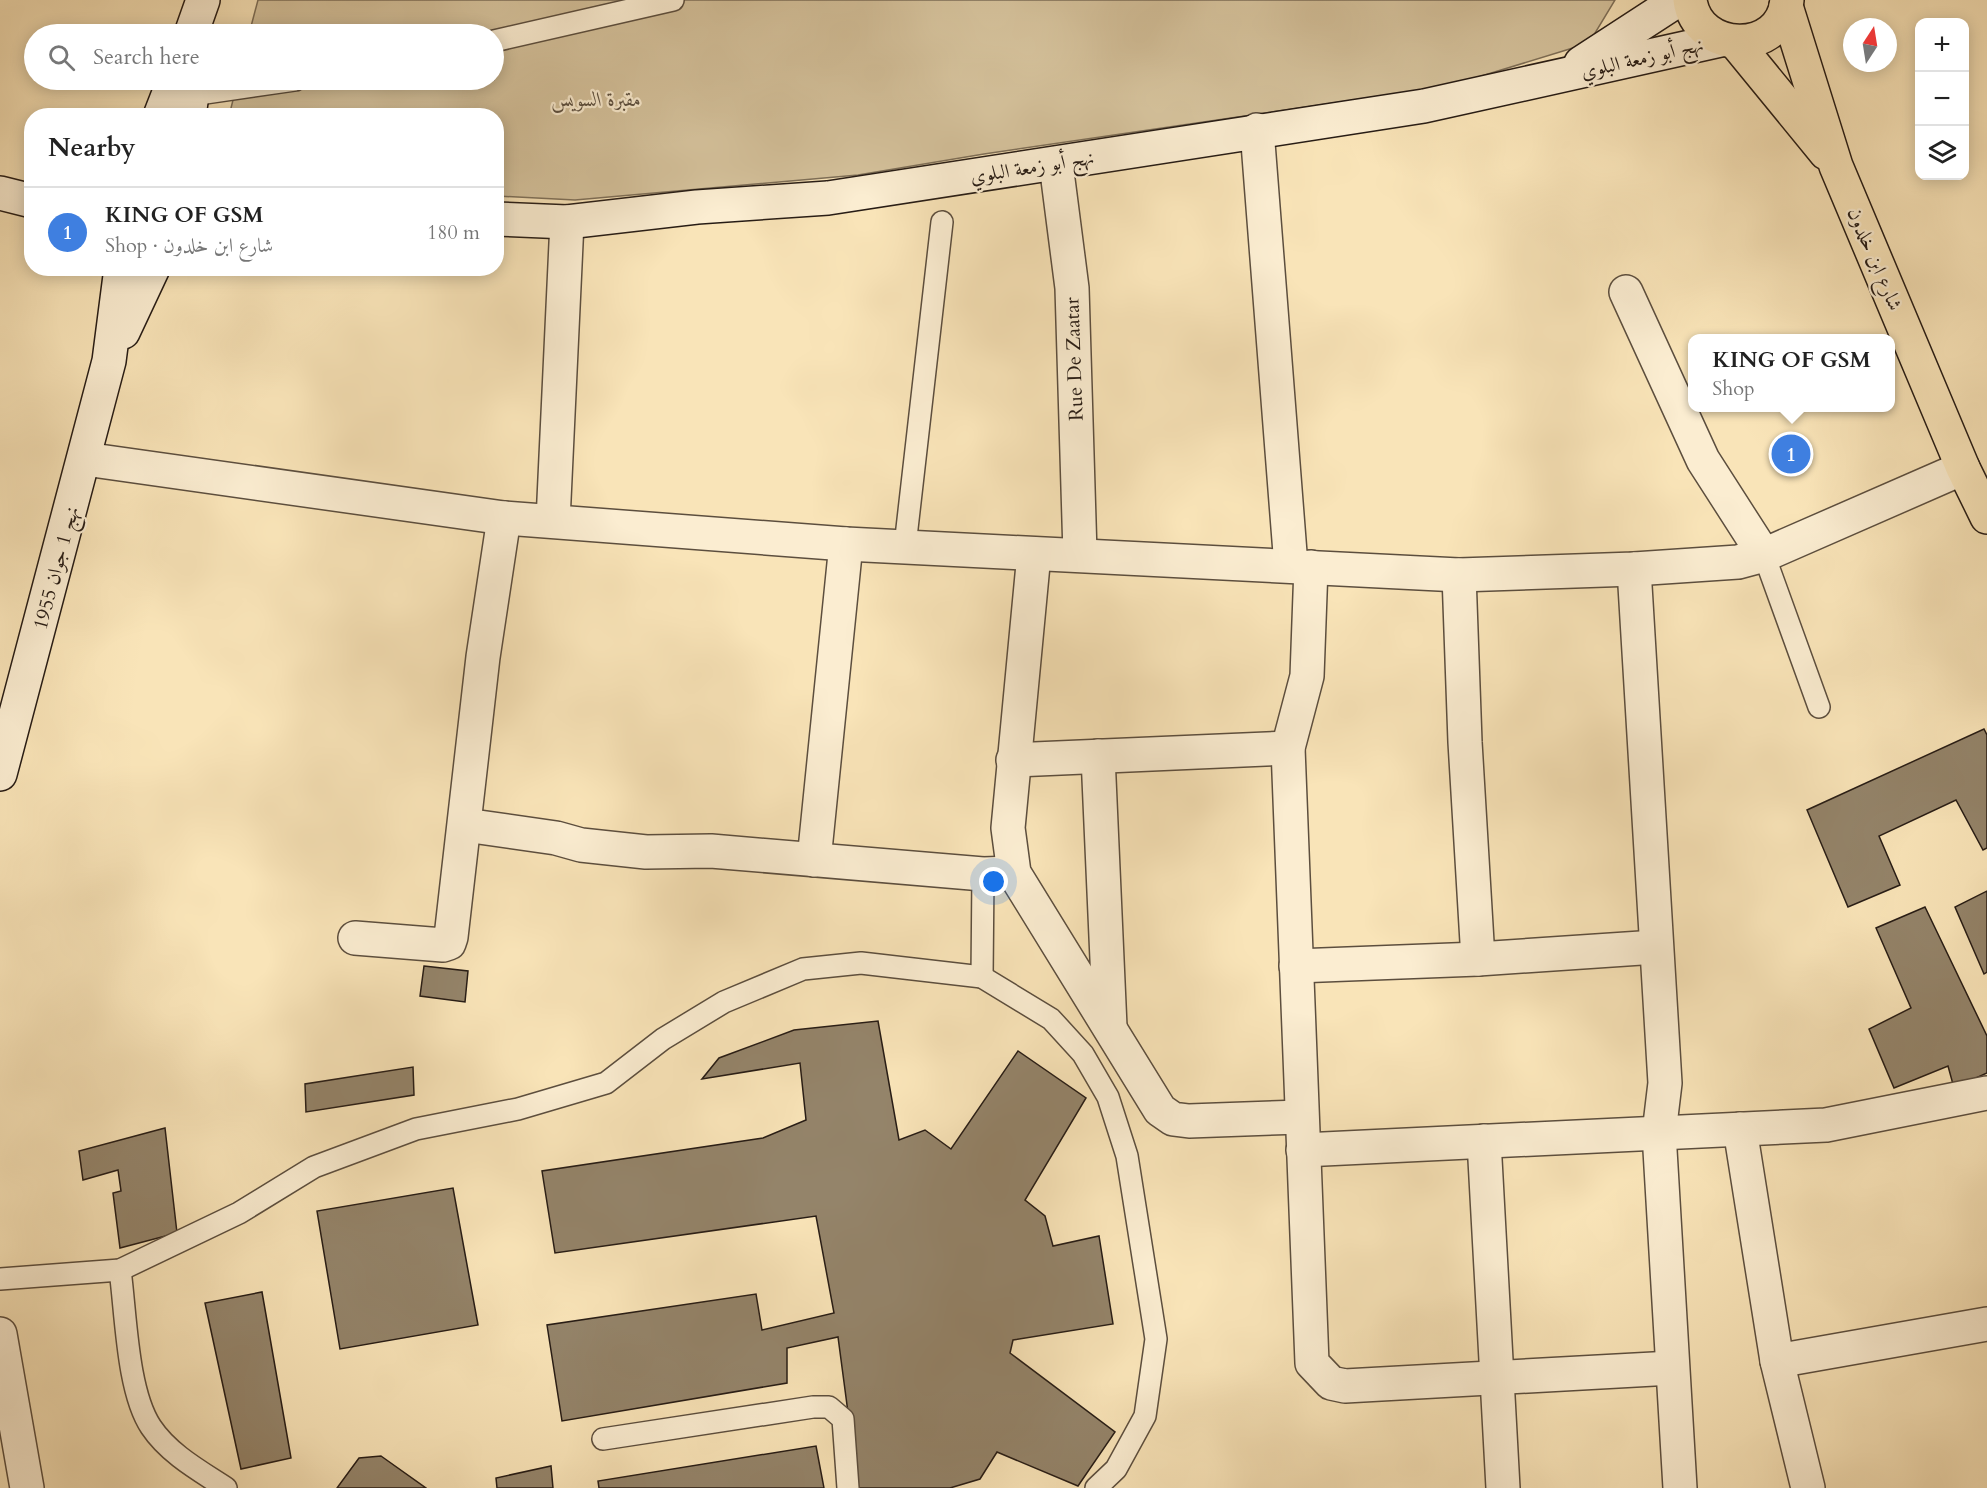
<!DOCTYPE html>
<html lang="en">
<head>
<meta charset="utf-8">
<style>
  :root { --surface:#fff; --page:#f2f2f2; --text:#222; --muted:#767676; --line:#e0e0e0; --accent:#8f2418 }
  body { margin:0; font-family:Cardo,Amiri,serif; background:var(--page); color:var(--text) }
  .controls { position:absolute; right:18px; top:18px; display:grid; overflow:hidden; border-radius:12px; box-shadow:0 3px 15px #0003 }
  .controls button { width:54px; height:54px; display:grid; place-items:center; padding:0; border:0; border-bottom:2px solid var(--line); background:var(--surface); color:var(--text); font:30px sans-serif }
  .compass { position:absolute; left:1843px; top:18px; width:54px; height:54px; border-radius:50%; background:var(--surface); box-shadow:0 3px 15px #0003; rotate:12deg }
  .you { position:absolute; left:994px; top:882px; width:21px; height:21px; margin:-15px; border:4px solid #fff; border-radius:50%; background:#1a73e8; box-shadow:0 0 0 9px #1a73e833 }
  .badge { display:grid; place-items:center; width:39px; height:39px; border-radius:50%; background:var(--accent); color:#fff; font-size:20px; font-weight:700 }
  .pin { position:absolute; translate:-50% -50%; border:3px solid #fff; box-shadow:0 2px 6px #0006 }
  .popup { position:absolute; left:1688px; top:334px; width:207px; height:78px; box-sizing:border-box; display:grid; place-content:center; border-radius:12px; background:var(--surface); filter:drop-shadow(0 2px 4px #0005); font-size:20px; white-space:nowrap; color:var(--muted) }
  .popup b { font-size:22px; color:var(--text) }
  .popup::after { content:''; position:absolute; left:50%; top:100%; margin-left:-12px; border:12px solid transparent; border-top-color:var(--surface) }
  .list { margin:0; padding:0; list-style:none }
  h2 { display:flex; justify-content:space-between; align-items:center; height:78px; margin:0; padding:0 24px; font-size:26px }
  h2 small { font-size:20px; font-weight:400; color:var(--muted) }
  .list li { display:grid; grid-template-columns:39px 1fr auto; gap:18px; align-items:center; box-sizing:border-box; height:90px; padding:0 24px; border-top:2px solid var(--line) }
  .list b { display:block; font-size:22px; white-space:nowrap }
  .list p { margin:0; font-size:20px; white-space:nowrap; color:var(--muted) }
  .list em { font-size:20px; font-style:normal; color:var(--muted) }
  .icon { flex:none; width:33px; height:33px; fill:none; stroke:currentColor; stroke-width:2; stroke-linecap:round; stroke-linejoin:round }
  .map { position:relative; flex:none; width:1987px; height:1488px; overflow:hidden }
  .search { position:absolute; background:var(--surface); box-shadow:0 3px 15px #0003; left:24px; top:24px; width:480px; height:66px; display:flex; align-items:center; gap:15px; box-sizing:border-box; padding:0 21px; border-radius:33px; color:var(--muted); font-size:22px }
  .panel { position:absolute; background:var(--surface); box-shadow:0 3px 15px #0003; left:24px; top:108px; width:480px; height:168px; border-radius:24px }
  .map>svg:first-child { display:block }
  .green { fill:#d5c29c; stroke:#7e6f58; stroke-width:1.5 }
  .building { fill:#94846a; stroke:#271c15; stroke-width:1.5 }
  .lines { fill:none; stroke-linecap:round; stroke-linejoin:round }
  .service-casing { stroke:#5c4e3e; stroke-width:24 }
  .minor-casing { stroke:#5c4e3e; stroke-width:36 }
  .tertiary-casing { stroke:#5c4e3e; stroke-width:36 }
  .secondary-casing { stroke:#271c15; stroke-width:36 }
  .primary-casing { stroke:#271c15; stroke-width:36 }
  .service { stroke:#fbedd1; stroke-width:21 }
  .minor { stroke:#fbedd1; stroke-width:33 }
  .tertiary { stroke:#fbedd1; stroke-width:33 }
  .secondary { stroke:#fbedd1; stroke-width:33 }
  .primary { stroke:#f9e4b8; stroke-width:33 }
  .labels { text-anchor:middle; dominant-baseline:central; stroke-width:4.5; stroke-linejoin:round; paint-order:stroke }
  .street-label { font-size:20px; fill:#271c15; stroke:#fbedd1 }
  .park-label { font-size:20px; font-style:italic; fill:#5b4e3e; stroke:#fbedd1 }
</style>
</head>
<body>
<div class="map">
<svg width="1987" height="1488" viewBox="0 0 1987 1488">
  <rect width="100%" height="100%" fill="#f9e4b8"/>
  <filter id="stains"><feTurbulence type="fractalNoise" baseFrequency=".00333" numOctaves="4"/><feColorMatrix values="0 0 0 0 .2 0 0 0 0 .09 0 0 0 0 .02 0 0 0 .5 -.17"/></filter>
  <radialGradient id="worn" r=".72"><stop offset=".6" stop-color="#630" stop-opacity="0"/><stop offset="1" stop-color="#630" stop-opacity=".3"/></radialGradient>
  <polygon class="green" points="258,0 1615,0 1589,43 1449,86 984,154 858,175 575,200 497,196 496,116 229,116 238,80 494,80 494,34 249,34"/>
  <g class="building">
    <polygon points="1984,729 1987,735 1987,848 1983,850 1956,800 1879,836 1900,885 1848,907 1807,810"/>
    <polygon points="1987,891 1987,972 1984,974 1955,907"/>
    <polygon points="1925,907 1987,1036 1987,1073 1954,1088 1948,1066 1894,1088 1869,1029 1911,1008 1876,928"/>
    <polygon points="424,966 468,971 465,1002 420,996"/>
    <polygon points="878,1021 899,1140 925,1130 951,1149 1018,1051 1086,1098 1025,1200 1045,1216 1053,1246 1099,1236 1113,1324 1013,1340 1010,1353 1115,1432 1078,1486 997,1452 980,1479 950,1488 858,1488 838,1337 787,1348 787,1383 562,1421 547,1325 756,1294 762,1330 834,1313 816,1216 555,1253 542,1171 763,1138 806,1120 800,1063 702,1079 719,1058 794,1030"/>
    <polygon points="413,1067 414,1095 306,1112 305,1084"/>
    <polygon points="165,1128 177,1233 120,1248 113,1193 121,1191 118,1170 83,1180 79,1151"/>
    <polygon points="453,1188 478,1325 340,1349 317,1211"/>
    <polygon points="262,1292 291,1458 241,1469 205,1303"/>
    <polygon points="816,1446 824,1488 599,1488 598,1481"/>
    <polygon points="381,1456 426,1488 337,1488 359,1458"/>
    <polygon points="551,1466 553,1488 497,1488 496,1478"/>
  </g>
  <g class="lines">
    <g class="service-casing">
      <g id="service">
        <polyline points="494,41 673,0"/>
        <polyline points="192,95 295,80"/>
        <polyline points="905,546 942,222"/>
        <polyline points="1764,555 1819,707"/>
        <polyline points="982,977 983,874"/>
        <path d="M120 1270C126 1314 127 1391 151 1427 169 1454 200 1471 226 1488"/>
        <polyline points="0,1279 120,1270 239,1213 314,1167 416,1129 518,1109 606,1083 663,1039 724,1002 803,969 861,963 982,977 1051,1019 1083,1054 1108,1097 1127,1156 1156,1339 1145,1416 1116,1469 1096,1488"/>
        <polyline points="603,1439 813,1407 829,1407 843,1419 848,1488"/>
      </g>
    </g>
    <g class="minor-casing">
      <g id="minor">
        <polyline points="1257,130 1291,566"/>
        <polyline points="1056,164 1072,288 1080,554"/>
        <polyline points="1626,292 1703,460 1764,555"/>
        <polyline points="85,459 504,518 846,544 1459,575 1634,569 1738,562 1764,555 1963,468"/>
        <polyline points="553,521 567,222"/>
        <polyline points="1034,554 1008,828 1014,873 1160,1110 1173,1119 1189,1121 1301,1117"/>
        <polyline points="1311,567 1307,676 1288,748 1312,1363 1331,1383 1345,1386 1672,1368"/>
        <polyline points="1634,569 1665,1083 1659,1133 1680,1488"/>
        <polyline points="1459,575 1465,742 1478,959"/>
        <polyline points="1098,756 1110,1027"/>
        <polyline points="1013,760 1288,748"/>
        <polyline points="465,825 556,838 581,845 646,852 711,851 983,874 1014,873"/>
        <polyline points="814,860 846,544"/>
        <polyline points="355,938 443,945 449,943 451,937 483,657 504,518"/>
        <polyline points="1296,966 1478,959 1656,947"/>
        <polyline points="1740,1129 1777,1361 1808,1488"/>
        <polyline points="1484,1141 1503,1488"/>
        <polyline points="1303,1150 1826,1125 1987,1093"/>
        <polyline points="1777,1361 1987,1324"/>
      </g>
    </g>
    <g class="tertiary-casing">
      <polyline id="tertiary" points="0,1334 27,1488"/>
    </g>
    <g class="secondary-casing">
      <g id="secondary">
        <polyline points="191,34 203,0"/>
        <polyline points="1581,63 1678,0"/>
        <polyline points="160,116 174,80"/>
        <polyline points="189,116 194,80"/>
        <polyline points="0,193 32,201"/>
        <polyline points="496,219 567,222 697,207 828,198 1424,106 1721,40"/>
        <polyline points="123,332 153,268"/>
        <polyline points="0,774 109,361 121,268"/>
      </g>
    </g>
    <g class="primary-casing">
      <g id="primary">
        <path d="M1690 0C1697 54 1782 56 1787 0"/>
        <polyline points="1786,6 1836,166 1963,468 1987,517"/>
        <polyline points="1736,43 1826,153"/>
      </g>
    </g>
    <use href="#service" class="service"/>
    <use href="#minor" class="minor"/>
    <use href="#tertiary" class="tertiary"/>
    <use href="#secondary" class="secondary"/>
    <use href="#primary" class="primary"/>
  </g>
  <g class="labels">
    <g class="street-label">
      <text transform="translate(1642 58) rotate(-13)">نهج أبو زمعة البلوي</text>
      <text transform="translate(1032 167) rotate(-9)">نهج أبو زمعة البلوي</text>
      <text transform="translate(1875 259) rotate(67)">شارع ابن خلدون</text>
      <text transform="translate(1074 359) rotate(-92)">Rue De Zaatar</text>
      <text transform="translate(56 568) rotate(-75)">نهج 1 جوان 1955</text>
    </g>
    <g class="park-label">
      <text x="596" y="99">مقبرة السويس</text>
    </g>
  </g>
  <rect width="100%" height="100%" filter="url(#stains)"/>
  <rect width="100%" height="100%" fill="url(#worn)"/>
</svg>
<div class="controls">
<button>+</button>
<button>−</button>
<button><svg class="icon" aria-label="layers" viewBox="0 0 24 24"><path d="M12 4l9 5-9 5-9-5zM3 14l9 5 9-5"/></svg></button>
</div>
<svg class="compass" viewBox="-18 -18 36 36"><path d="M0-13l5 13h-10z" fill="#e53935"/><path d="M0 13l5-13h-10z" fill="#767676"/></svg>
<div class="you"></div>
<div class="pin badge" style="left:1791px;top:454px;background:#3f7fe0">1</div>
<div class="popup"><b>KING OF GSM</b>Shop</div>
<div class="search"><svg class="icon" aria-label="search" viewBox="0 0 24 24"><circle cx="10" cy="10" r="6"/><path d="M15 15l6 6"/></svg>Search here</div>
<section class="panel">
<h2>Nearby<small></small></h2>
<ul class="list">
<li><span class="badge" style="background:#3f7fe0">1</span><div><b>KING OF GSM</b><p>Shop · شارع ابن خلدون</p></div><em>180 m</em></li>
</ul>
</section>
</div>
</body>
</html>
